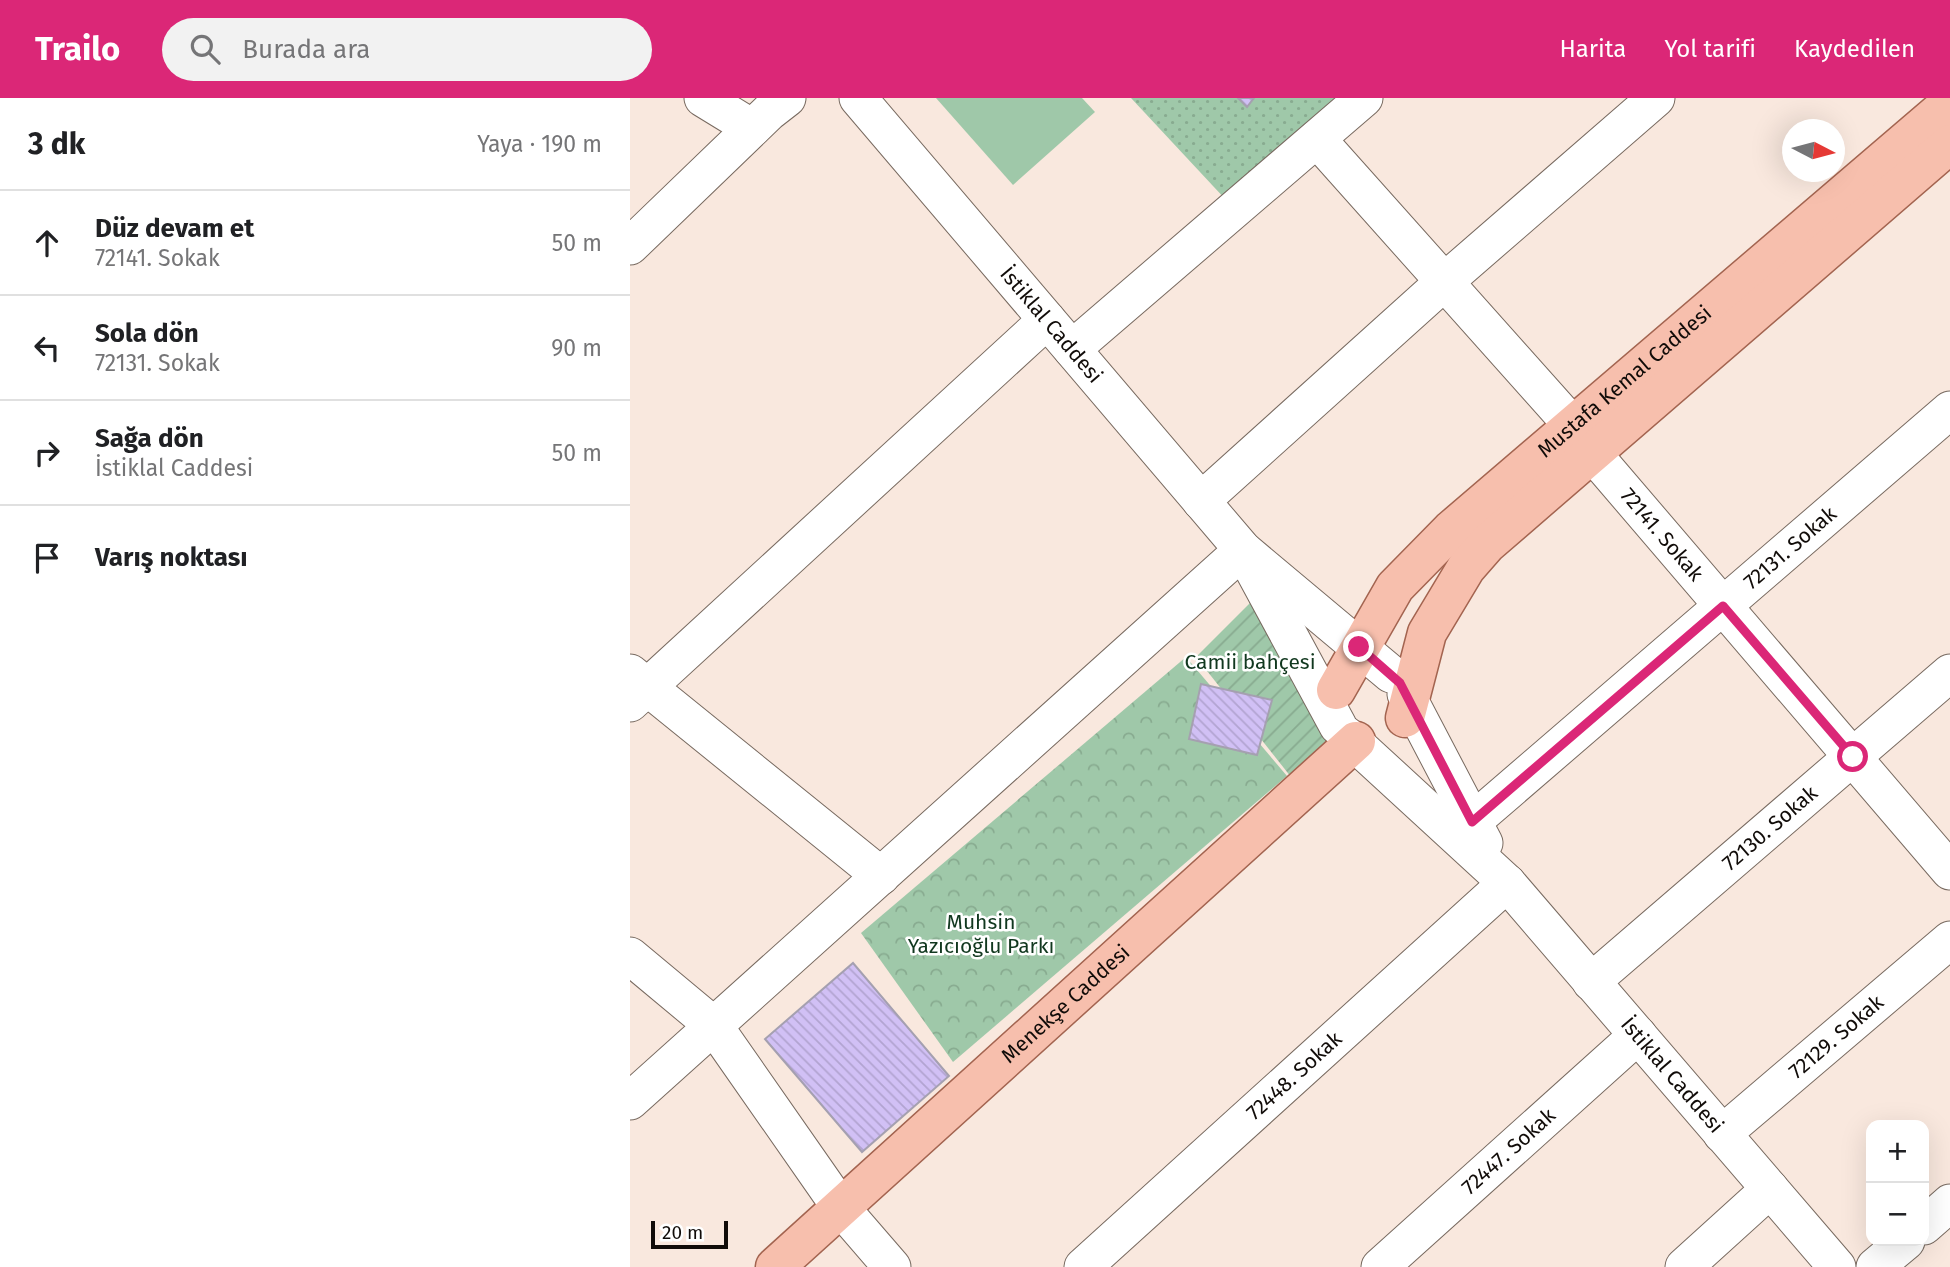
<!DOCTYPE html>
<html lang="tr">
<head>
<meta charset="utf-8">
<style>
  :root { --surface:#fff; --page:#f2f2f2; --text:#202124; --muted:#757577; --line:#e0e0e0; --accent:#db2777 }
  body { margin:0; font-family:"Fira Sans",sans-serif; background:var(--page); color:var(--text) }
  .controls { position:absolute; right:21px; bottom:21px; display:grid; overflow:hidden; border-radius:14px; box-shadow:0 7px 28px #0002 }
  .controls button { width:63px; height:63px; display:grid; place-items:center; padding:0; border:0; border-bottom:2px solid var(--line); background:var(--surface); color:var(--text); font:35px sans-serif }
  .compass { position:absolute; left:1152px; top:21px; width:63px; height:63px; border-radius:50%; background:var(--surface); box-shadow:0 7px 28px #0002; rotate:96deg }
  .scale { position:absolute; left:21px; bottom:18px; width:77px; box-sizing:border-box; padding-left:7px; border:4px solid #110c09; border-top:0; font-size:19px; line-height:24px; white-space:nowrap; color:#110c09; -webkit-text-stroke:5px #fff; paint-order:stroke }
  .stop { position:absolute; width:21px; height:21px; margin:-16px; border:5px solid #db2777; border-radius:50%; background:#fff }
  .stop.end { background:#db2777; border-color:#fff; box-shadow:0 2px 7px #0008 }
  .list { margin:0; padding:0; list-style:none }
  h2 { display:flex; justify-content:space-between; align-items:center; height:91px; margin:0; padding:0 28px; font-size:30px }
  h2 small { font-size:23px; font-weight:400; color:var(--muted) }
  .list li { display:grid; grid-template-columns:46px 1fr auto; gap:21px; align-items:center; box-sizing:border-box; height:105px; padding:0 28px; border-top:2px solid var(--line) }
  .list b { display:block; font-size:26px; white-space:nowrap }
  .list p { margin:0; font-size:23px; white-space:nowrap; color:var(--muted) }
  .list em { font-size:23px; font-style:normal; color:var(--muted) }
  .icon { flex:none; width:38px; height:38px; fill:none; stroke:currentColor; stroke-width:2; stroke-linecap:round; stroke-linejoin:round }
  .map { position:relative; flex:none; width:1320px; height:1169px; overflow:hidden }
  header { display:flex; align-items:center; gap:42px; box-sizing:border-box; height:98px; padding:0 35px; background:var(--accent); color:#fff }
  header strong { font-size:33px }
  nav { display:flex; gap:38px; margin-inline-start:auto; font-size:24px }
  .search { width:490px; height:63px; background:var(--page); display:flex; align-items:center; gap:18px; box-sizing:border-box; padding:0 24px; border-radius:38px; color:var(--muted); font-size:26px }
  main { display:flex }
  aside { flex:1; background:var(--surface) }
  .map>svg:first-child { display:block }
  .grass { fill:url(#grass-dots) }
  .park { fill:url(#park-crowns) }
  .garden { fill:url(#garden-furrows) }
  .pitch { fill:#9fc8a9 }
  .building { fill:url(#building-back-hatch); stroke:#a5a0b0; stroke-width:2 }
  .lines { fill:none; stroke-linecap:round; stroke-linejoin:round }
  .minor-casing { stroke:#786a60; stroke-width:39 }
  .major-casing { stroke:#a36450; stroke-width:41 }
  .minor { stroke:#fff; stroke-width:37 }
  .major { stroke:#f7bfad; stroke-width:38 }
  .route { stroke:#db2777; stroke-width:9 }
  .labels { text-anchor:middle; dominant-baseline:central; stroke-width:5; stroke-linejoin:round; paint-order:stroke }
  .street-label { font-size:21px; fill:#110c09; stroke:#fff }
  .park-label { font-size:21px; fill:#11381f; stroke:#fff }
</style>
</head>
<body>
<header>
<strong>Trailo</strong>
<div class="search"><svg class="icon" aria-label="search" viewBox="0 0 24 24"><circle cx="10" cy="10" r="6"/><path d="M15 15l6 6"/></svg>Burada ara</div>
<nav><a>Harita</a><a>Yol tarifi</a><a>Kaydedilen</a></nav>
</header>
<main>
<aside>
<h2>3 dk<small>Yaya · 190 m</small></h2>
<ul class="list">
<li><svg class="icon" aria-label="ahead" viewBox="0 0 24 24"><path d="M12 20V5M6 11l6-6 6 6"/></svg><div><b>Düz devam et</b><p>72141. Sokak</p></div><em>50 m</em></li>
<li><svg class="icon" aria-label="left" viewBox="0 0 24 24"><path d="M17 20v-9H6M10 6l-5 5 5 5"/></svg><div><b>Sola dön</b><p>72131. Sokak</p></div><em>90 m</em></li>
<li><svg class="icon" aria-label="right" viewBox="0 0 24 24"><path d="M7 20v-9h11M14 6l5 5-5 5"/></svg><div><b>Sağa dön</b><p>İstiklal Caddesi</p></div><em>50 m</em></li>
<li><svg class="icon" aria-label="arrive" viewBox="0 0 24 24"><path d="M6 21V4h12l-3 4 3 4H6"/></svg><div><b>Varış noktası</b></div></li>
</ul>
</aside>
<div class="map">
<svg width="1320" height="1169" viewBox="0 0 1320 1169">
  <defs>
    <pattern id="grass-dots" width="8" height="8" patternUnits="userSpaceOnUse" patternTransform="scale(1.75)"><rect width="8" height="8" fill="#9fc8a9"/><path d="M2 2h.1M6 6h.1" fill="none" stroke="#88ab90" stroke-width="1.8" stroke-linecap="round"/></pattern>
    <pattern id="park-crowns" width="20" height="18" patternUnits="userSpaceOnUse" patternTransform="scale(1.75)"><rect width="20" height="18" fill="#9fc8a9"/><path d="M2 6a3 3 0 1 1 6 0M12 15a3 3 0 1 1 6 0" fill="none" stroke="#88ab90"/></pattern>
    <pattern id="garden-furrows" width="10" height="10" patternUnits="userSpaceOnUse" patternTransform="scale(1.75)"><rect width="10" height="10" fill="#9fc8a9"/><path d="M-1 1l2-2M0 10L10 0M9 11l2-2" fill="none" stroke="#88ab90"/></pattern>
    <pattern id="building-back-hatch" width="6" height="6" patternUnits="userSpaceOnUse" patternTransform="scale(1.75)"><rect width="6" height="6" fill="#d1c0f5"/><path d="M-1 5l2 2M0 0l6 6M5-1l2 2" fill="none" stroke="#b2a4d1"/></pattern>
  </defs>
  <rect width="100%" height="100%" fill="#f9e8de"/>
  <polygon class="grass" points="501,0 708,0 597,103"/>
  <polygon class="park" points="556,559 657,678 323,964 231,835"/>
  <polygon class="garden" points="626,499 711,638 661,679 566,559"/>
  <polygon class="pitch" points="306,0 452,0 465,14 383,87"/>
  <g class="building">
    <polygon points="608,0 624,0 617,9"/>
    <polygon points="571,586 642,602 627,657 559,641"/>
    <polygon points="223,865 319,978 232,1054 135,941"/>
  </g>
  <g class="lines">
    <g class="minor-casing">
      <g id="minor">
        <polyline points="73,0 122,30"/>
        <path id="s1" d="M228 0 613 452 761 576"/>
        <path id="s2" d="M687 41 944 329 963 356 1320 773"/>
        <polyline points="0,148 139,14 157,0"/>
        <polyline points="442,251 734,0"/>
        <polyline points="571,403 813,185 1026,0"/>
        <polyline points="622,469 708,628"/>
        <polyline points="0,575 251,778"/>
        <polyline points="776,596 854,745"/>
        <polyline points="0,605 417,222"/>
        <path id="s3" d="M716 637 877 785 1207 1169"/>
        <path id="s4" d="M842 724 1320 312"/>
        <polyline points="0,858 84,928 211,1110 262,1169"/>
        <path id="s5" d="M961 884 1320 575"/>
        <polyline points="0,1003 613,452"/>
        <path id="s6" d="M1092 1036 1320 842"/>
        <polyline points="1294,1128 1320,1105"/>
        <path id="s7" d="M453 1169 877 785"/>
        <path id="s8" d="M750 1169 1008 937"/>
        <polyline points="1054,1169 1140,1091"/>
        <polyline points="1245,1169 1276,1143"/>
      </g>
    </g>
    <g class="major-casing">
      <g id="major">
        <path id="s9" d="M706 592 765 489 821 432 1320 5"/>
        <polyline points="775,620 797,535 836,470 857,446 1320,46"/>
        <path id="s10" d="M145 1169 726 643"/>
      </g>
    </g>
    <use href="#minor" class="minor"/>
    <use href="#major" class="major"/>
  </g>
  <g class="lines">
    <polyline class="route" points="729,549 770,585 842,724 1093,508 1223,659"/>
  </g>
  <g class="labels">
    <g class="street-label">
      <text stroke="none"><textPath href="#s1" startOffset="298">İstiklal Caddesi</textPath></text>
      <text stroke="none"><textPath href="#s9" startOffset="427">Mustafa Kemal Caddesi</textPath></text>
      <text stroke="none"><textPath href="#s2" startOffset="525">72141. Sokak</textPath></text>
      <text stroke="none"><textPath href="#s4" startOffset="420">72131. Sokak</textPath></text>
      <text stroke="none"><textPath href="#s5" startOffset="236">72130. Sokak</textPath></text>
      <text stroke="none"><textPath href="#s10" startOffset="392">Menekşe Caddesi</textPath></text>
      <text stroke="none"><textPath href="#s6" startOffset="150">72129. Sokak</textPath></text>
      <text stroke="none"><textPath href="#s7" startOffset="285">72448. Sokak</textPath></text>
      <text stroke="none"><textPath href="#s3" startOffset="472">İstiklal Caddesi</textPath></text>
      <text stroke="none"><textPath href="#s8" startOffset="173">72447. Sokak</textPath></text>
    </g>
    <g class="park-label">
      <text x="620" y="564">Camii bahçesi</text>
      <text x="351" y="824">Muhsin<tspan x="351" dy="24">Yazıcıoğlu Parkı</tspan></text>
    </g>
  </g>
</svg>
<div class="controls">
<button>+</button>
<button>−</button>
</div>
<svg class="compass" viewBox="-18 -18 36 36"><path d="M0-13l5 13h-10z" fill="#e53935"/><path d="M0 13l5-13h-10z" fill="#757577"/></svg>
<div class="scale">20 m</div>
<div class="stop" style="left:1223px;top:659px"></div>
<div class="stop end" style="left:729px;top:549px"></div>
</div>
</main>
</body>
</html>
